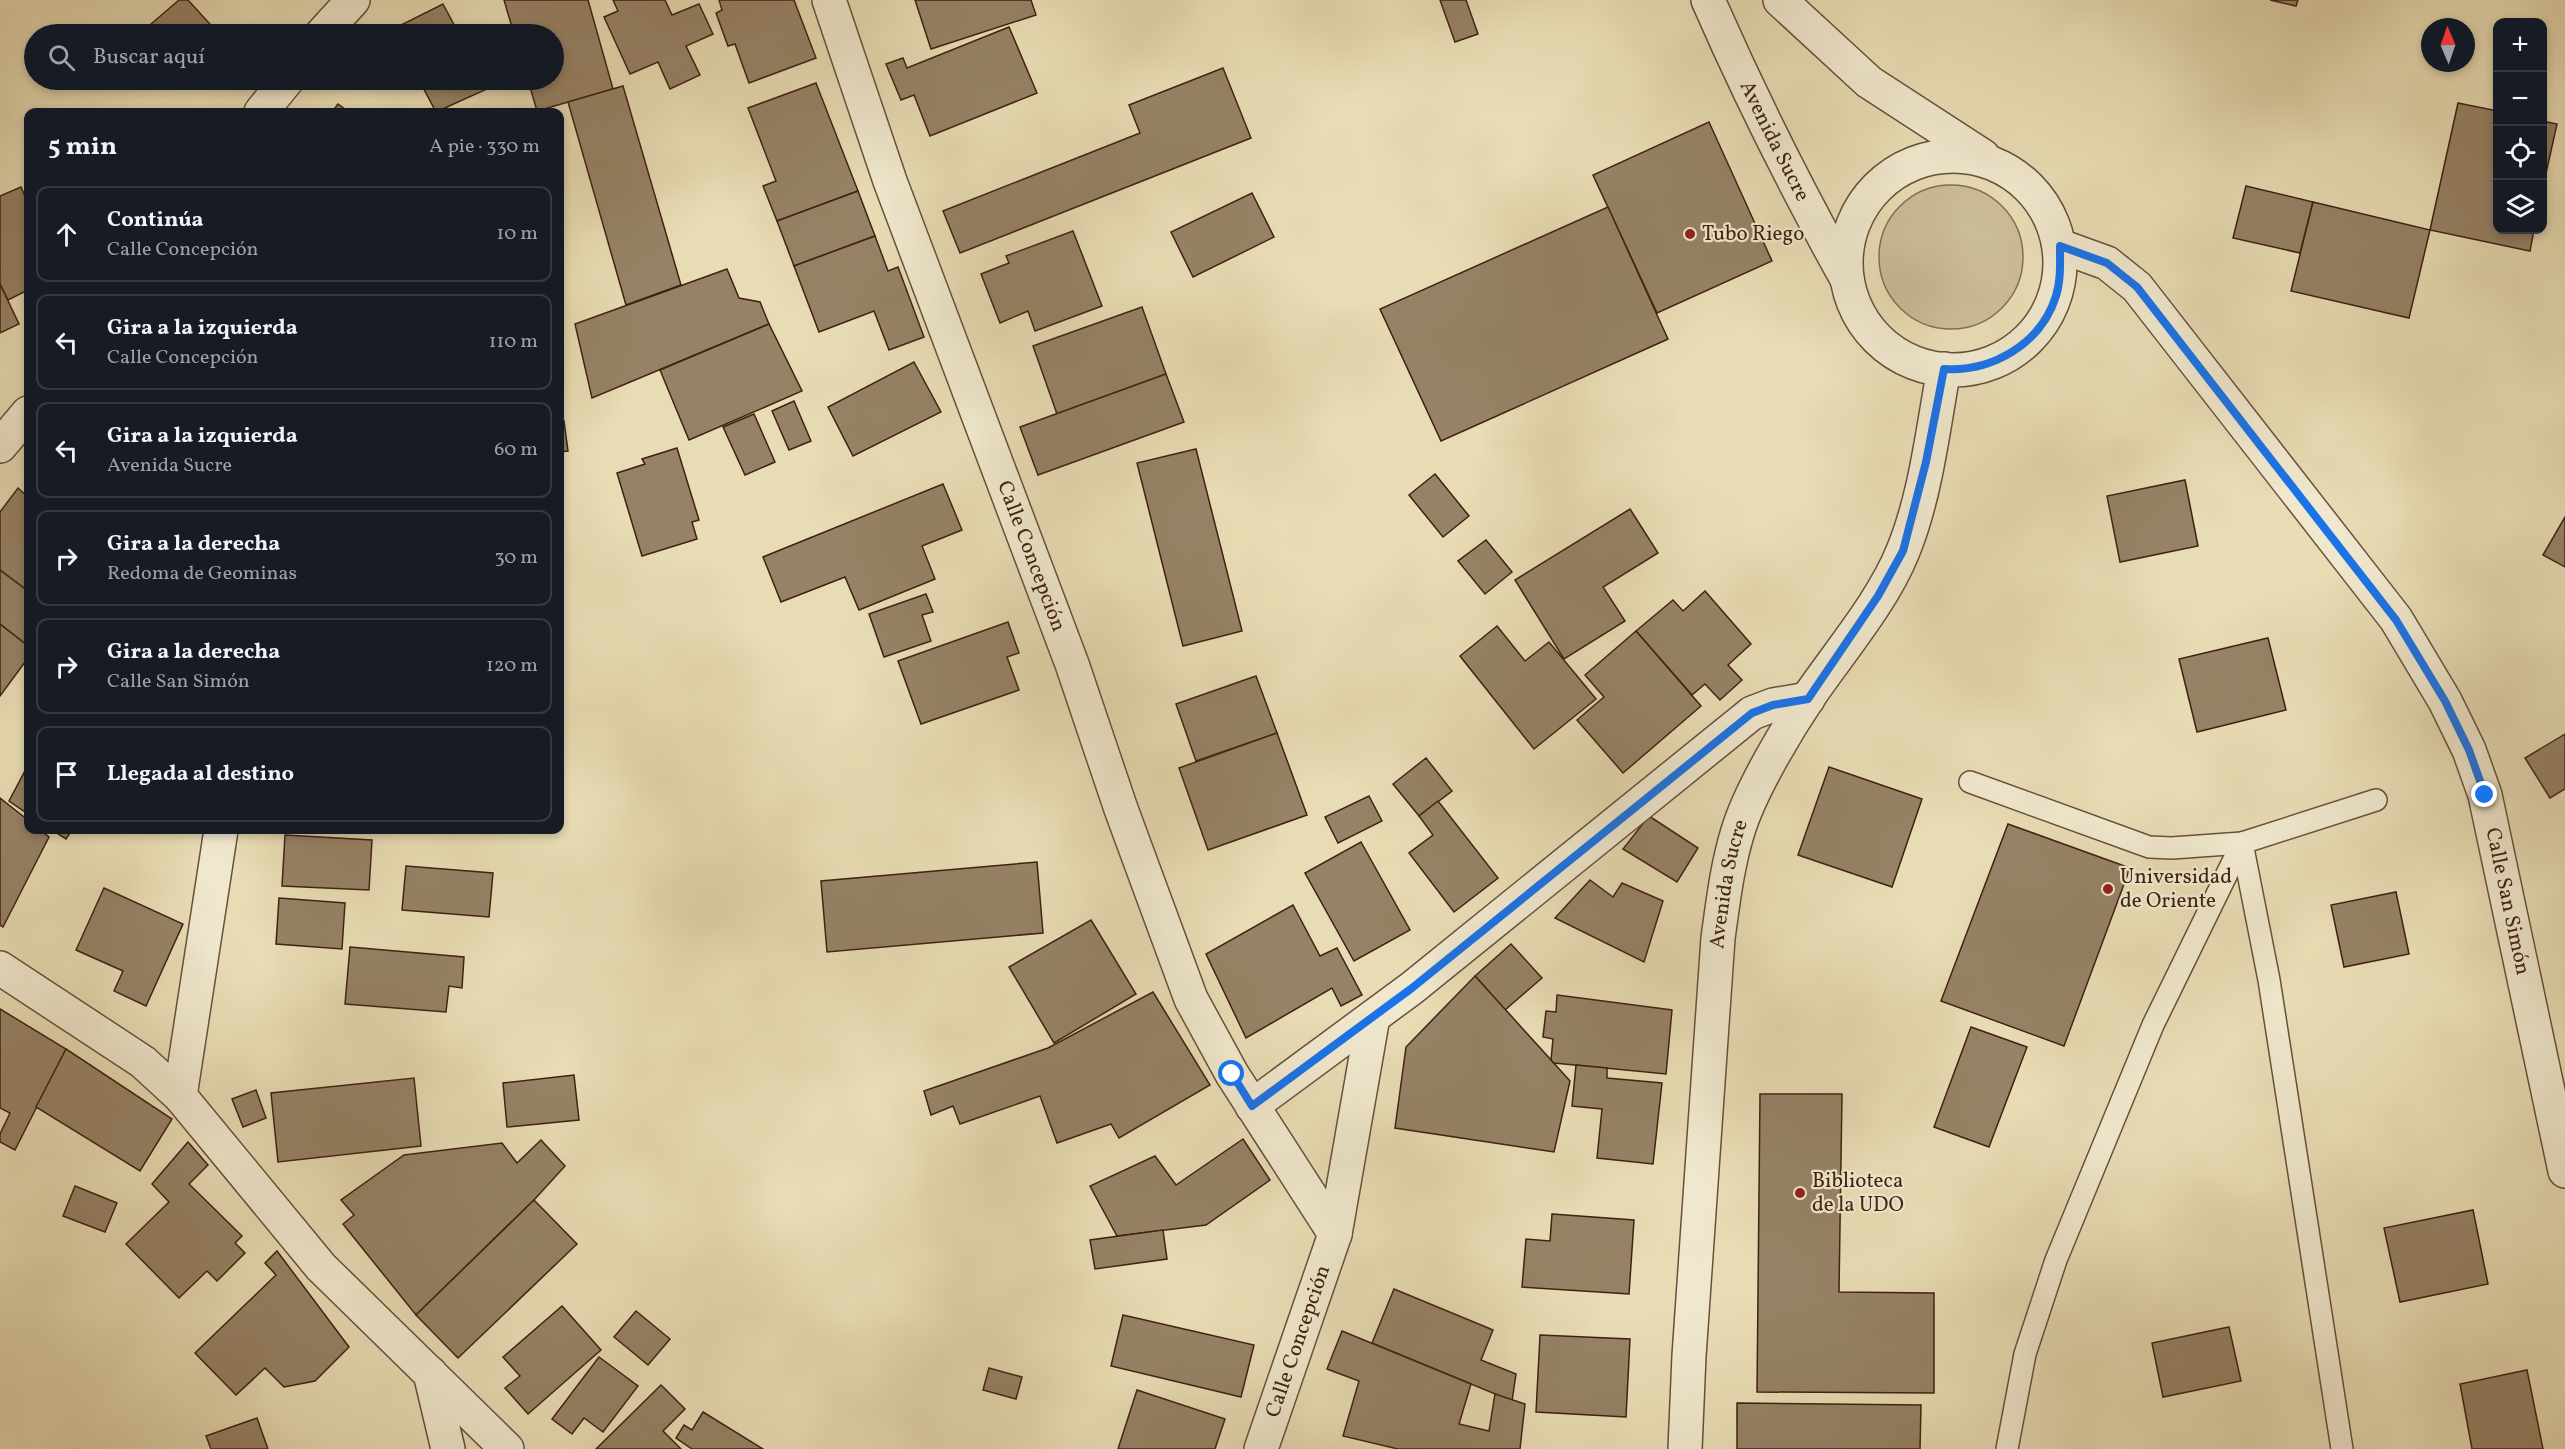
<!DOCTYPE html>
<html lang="es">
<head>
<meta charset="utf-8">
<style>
  :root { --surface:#171b24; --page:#20242c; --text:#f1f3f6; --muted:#9ea1a6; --line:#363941 }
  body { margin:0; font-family:Vollkorn,serif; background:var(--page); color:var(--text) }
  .controls { position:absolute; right:18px; top:18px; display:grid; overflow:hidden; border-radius:12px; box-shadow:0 3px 9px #0003 }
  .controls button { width:54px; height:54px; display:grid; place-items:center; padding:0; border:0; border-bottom:2px solid var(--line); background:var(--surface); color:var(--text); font:30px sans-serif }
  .compass { position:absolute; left:2421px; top:18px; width:54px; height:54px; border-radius:50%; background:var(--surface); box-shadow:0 3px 9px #0003; rotate:358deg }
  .stop { position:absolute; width:18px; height:18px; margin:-14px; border:4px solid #1a73e8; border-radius:50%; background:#fff }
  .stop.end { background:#1a73e8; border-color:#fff; box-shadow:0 2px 6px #0008 }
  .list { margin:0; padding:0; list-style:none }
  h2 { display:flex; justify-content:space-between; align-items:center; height:78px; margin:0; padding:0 24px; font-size:26px }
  h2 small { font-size:20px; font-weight:400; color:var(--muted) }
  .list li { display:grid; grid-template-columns:39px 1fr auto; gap:18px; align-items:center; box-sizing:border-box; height:96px; margin:0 12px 12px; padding:0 12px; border:2px solid var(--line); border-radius:12px }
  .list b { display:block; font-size:22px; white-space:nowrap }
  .list p { margin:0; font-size:20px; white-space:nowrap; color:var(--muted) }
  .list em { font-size:20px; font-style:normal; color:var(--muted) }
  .icon { flex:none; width:33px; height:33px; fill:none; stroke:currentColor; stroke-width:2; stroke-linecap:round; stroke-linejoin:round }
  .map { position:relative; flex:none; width:2565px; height:1449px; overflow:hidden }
  .search { position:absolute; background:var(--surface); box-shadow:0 3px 9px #0003; left:24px; top:24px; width:540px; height:66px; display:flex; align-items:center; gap:15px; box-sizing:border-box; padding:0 21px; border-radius:33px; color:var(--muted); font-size:22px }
  .panel { position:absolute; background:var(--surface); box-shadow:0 3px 9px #0003; left:24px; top:108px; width:540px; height:726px; border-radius:12px }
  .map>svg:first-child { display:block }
  .green { fill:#cbbc98; stroke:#846e55; stroke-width:1.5 }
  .building { fill:#968266; stroke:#3e2112; stroke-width:1.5 }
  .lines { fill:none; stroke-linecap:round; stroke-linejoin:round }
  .service-casing { stroke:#68503a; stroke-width:24 }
  .minor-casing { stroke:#68503a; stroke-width:36 }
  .tertiary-casing { stroke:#68503a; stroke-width:36 }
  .service { stroke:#f0e8ce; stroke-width:21 }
  .minor { stroke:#f0e8ce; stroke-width:33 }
  .tertiary { stroke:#f0e8ce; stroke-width:33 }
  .route { stroke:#1a73e8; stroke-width:8 }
  .poi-dot { fill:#8f2418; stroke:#f0e8ce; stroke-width:2 }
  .labels { text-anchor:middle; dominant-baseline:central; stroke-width:4.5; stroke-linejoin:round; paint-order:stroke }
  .street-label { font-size:21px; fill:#3e2112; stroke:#f0e8ce }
  .poi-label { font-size:21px; fill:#3e2112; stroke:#f0e8ce; text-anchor:start }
</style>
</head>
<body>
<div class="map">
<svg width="2565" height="1449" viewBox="0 0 2565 1449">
  <rect width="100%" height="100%" fill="#e8dcb4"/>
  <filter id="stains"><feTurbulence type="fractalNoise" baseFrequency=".00333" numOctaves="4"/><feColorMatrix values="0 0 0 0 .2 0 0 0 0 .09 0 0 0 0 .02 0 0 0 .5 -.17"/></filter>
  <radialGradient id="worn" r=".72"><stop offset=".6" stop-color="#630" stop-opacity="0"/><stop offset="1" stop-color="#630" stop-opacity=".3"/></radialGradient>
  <circle class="green" cx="1951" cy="257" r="72"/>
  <g class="building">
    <polygon points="179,0 188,0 219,34 160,34 151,24"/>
    <polygon points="504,0 588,0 613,89 537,111 528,80 554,80 554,34 514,34"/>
    <polygon points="613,0 665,0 672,15 699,4 713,34 686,46 700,75 670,89 658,62 630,74 604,17 618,11"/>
    <polygon points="719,0 794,0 816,58 749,83 735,44 728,46 716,13 722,10"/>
    <polygon points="915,0 1031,0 1036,15 931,49"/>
    <polygon points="1440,0 1466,0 1478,34 1455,42"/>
    <polygon points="2270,0 2298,0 2296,6"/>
    <polygon points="443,4 459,34 396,34 393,29"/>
    <polygon points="1009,27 1037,93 930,136 914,95 901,100 886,64 903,58 907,68"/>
    <polygon points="1223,68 1251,138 960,253 943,211 1140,133 1129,105"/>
    <polygon points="419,80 482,80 487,89 436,112"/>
    <polygon points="816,83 858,191 777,221 763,186 776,181 748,108"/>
    <polygon points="623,86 681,285 626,305 568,102"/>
    <polygon points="2458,103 2498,111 2498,230 2534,230 2530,251 2430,230"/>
    <polygon points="338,104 349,112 332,112"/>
    <polygon points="2542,121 2557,124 2542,191"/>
    <polygon points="1709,122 1772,261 1657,313 1593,175"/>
    <polygon points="2246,186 2313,202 2300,253 2233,238"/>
    <polygon points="21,187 28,203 28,290 8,300 0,284 0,196"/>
    <polygon points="858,191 875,236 794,266 777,221"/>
    <polygon points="1252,193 1274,237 1193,277 1171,232"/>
    <polygon points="2313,202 2430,230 2409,318 2291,291"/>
    <polygon points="1608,207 1668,339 1441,441 1380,309"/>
    <polygon points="1073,231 1102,306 1035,331 1028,311 1000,323 981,274 1009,263 1006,256"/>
    <polygon points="875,236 888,271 898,267 924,337 889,350 874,311 819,332 794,266"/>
    <polygon points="727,269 739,298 760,302 769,324 592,398 575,324"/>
    <polygon points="0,284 19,324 0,333"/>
    <polygon points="1142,307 1166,374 1057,414 1033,346"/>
    <polygon points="769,324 802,391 689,440 660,370"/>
    <polygon points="914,362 941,412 853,456 828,407"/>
    <polygon points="1166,374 1184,422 1038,475 1020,427"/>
    <polygon points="794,401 811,441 789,450 772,411"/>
    <polygon points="754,414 775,462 745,475 723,427"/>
    <polygon points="564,421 568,451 560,452 560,422"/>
    <polygon points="677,448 699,520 692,522 697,539 642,556 617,473 645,464 642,459"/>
    <polygon points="1196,449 1242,631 1183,646 1137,463"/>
    <polygon points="1435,474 1469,516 1443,537 1409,495"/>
    <polygon points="2185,480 2198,546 2120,562 2107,496"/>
    <polygon points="943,484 962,530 922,546 935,579 859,610 845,577 781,602 763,557"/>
    <polygon points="18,488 28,497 28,591 0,570 0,512"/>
    <polygon points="1630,509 1658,553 1603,587 1625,621 1564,659 1515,580"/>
    <polygon points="2565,517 2565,567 2543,555"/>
    <polygon points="1486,540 1512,572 1485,594 1458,561"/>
    <polygon points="0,570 28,591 28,646 0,624"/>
    <polygon points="1705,591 1751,644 1728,665 1742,680 1720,700 1705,684 1692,695 1636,631 1673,600 1683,611"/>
    <polygon points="926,594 933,612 922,615 931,641 884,657 869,614"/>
    <polygon points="1008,622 1019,653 1007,657 1019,690 921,724 898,661"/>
    <polygon points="0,624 28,646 28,658 0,696"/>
    <polygon points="1497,626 1525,661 1549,642 1596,699 1534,749 1460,656"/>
    <polygon points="1636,631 1701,706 1623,773 1577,720 1604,697 1585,675"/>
    <polygon points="2268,638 2286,710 2197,732 2179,659"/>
    <polygon points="1256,676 1277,733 1196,761 1176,704"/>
    <polygon points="1277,733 1307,815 1208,850 1179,768"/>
    <polygon points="2565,734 2565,789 2550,798 2525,758"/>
    <polygon points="1426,758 1452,791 1419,816 1393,784"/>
    <polygon points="28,765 28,814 9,801"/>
    <polygon points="1829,767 1922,799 1892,887 1798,855"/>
    <polygon points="1369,796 1382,821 1338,843 1325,817"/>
    <polygon points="0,798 28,820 28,830 40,830 49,837 3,927 0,925"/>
    <polygon points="1438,801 1498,878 1454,912 1409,853 1433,835 1419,816"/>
    <polygon points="1649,816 1698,848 1677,882 1623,849"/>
    <polygon points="2008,824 2130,868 2064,1046 1941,1001"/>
    <polygon points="52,830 72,830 66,839"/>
    <polygon points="285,835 372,840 369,890 282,886"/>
    <polygon points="1361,842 1410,930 1354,961 1305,873"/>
    <polygon points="1037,862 1043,933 827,952 821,881"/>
    <polygon points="406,866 493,873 489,917 402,910"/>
    <polygon points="1590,880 1613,897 1622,883 1663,901 1644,962 1555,918"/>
    <polygon points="104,888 183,924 146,1006 114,991 123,971 76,950"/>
    <polygon points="2396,892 2409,954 2344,967 2331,905"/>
    <polygon points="279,898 345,903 342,949 276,944"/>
    <polygon points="1293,905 1320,956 1337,948 1362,995 1341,1006 1332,988 1246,1038 1206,954"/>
    <polygon points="1091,920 1136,994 1054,1043 1009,967"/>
    <polygon points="1511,944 1542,978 1505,1010 1475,976"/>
    <polygon points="350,947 464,957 462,988 449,986 446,1012 345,1004"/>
    <polygon points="1475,976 1570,1081 1554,1152 1395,1128 1406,1047"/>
    <polygon points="1153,992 1210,1085 1119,1138 1111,1124 1057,1143 1040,1096 960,1124 953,1106 931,1115 924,1091 1048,1048"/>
    <polygon points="1557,995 1672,1010 1666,1074 1554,1063 1551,1060 1553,1039 1543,1037 1546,1011 1556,1012"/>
    <polygon points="0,1009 66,1049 15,1150 0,1142 0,1134 10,1113 0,1108"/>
    <polygon points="1971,1027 2027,1047 1989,1147 1934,1127"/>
    <polygon points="66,1049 172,1119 140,1171 36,1107"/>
    <polygon points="1576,1065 1607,1068 1607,1078 1662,1083 1653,1164 1597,1158 1602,1109 1572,1106"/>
    <polygon points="574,1075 579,1120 507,1127 503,1083"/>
    <polygon points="414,1078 421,1146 278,1162 271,1093"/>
    <polygon points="256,1090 266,1118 243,1127 232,1099"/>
    <polygon points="1760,1094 1842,1094 1839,1292 1934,1293 1934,1393 1757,1392"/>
    <polygon points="1243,1139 1270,1180 1206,1225 1117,1236 1090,1186 1155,1156 1176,1185"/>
    <polygon points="541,1140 565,1166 534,1200 416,1315 343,1224 354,1215 341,1200 404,1155 502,1143 517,1163"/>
    <polygon points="188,1142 208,1165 189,1184 242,1236 235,1243 245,1253 217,1281 207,1271 179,1298 126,1244 169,1202 152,1184"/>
    <polygon points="75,1186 117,1203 105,1232 63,1216"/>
    <polygon points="534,1200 577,1244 458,1358 416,1315"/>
    <polygon points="2473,1210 2488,1284 2400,1302 2384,1228"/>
    <polygon points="1552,1214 1634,1220 1629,1294 1522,1287 1526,1239 1550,1241"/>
    <polygon points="1163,1230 1167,1259 1095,1269 1090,1240"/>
    <polygon points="277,1251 349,1347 315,1381 284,1387 265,1368 236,1395 195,1353 276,1275 265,1263"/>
    <polygon points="1394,1289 1493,1330 1481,1360 1516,1374 1512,1401 1372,1343"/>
    <polygon points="562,1306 601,1350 528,1414 505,1388 520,1376 503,1357"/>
    <polygon points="636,1311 670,1339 648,1365 614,1337"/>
    <polygon points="1123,1315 1254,1345 1241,1397 1111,1366"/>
    <polygon points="2229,1327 2241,1381 2163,1397 2152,1343"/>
    <polygon points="1342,1331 1471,1384 1459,1424 1489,1431 1495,1394 1525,1404 1520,1449 1398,1449 1343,1436 1359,1381 1327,1369"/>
    <polygon points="1540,1335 1630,1339 1626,1417 1536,1412"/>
    <polygon points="599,1357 638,1386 603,1432 584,1418 572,1434 552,1419"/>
    <polygon points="989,1368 1022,1377 1016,1399 983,1390"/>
    <polygon points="2527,1370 2543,1449 2472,1449 2460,1384"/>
    <polygon points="661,1385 685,1409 663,1431 681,1449 596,1449"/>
    <polygon points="1137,1390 1225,1419 1215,1449 1118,1449"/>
    <polygon points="1737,1403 1921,1405 1920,1449 1737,1449"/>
    <polygon points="703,1412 763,1449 692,1449 676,1438 684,1425 692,1430"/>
    <polygon points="257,1418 268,1449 211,1449 206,1436"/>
  </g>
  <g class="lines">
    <g class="service-casing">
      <g id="service">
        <polyline points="1970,782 2149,847 2172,848 2242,843 2376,800"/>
        <polyline points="2242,843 2269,980 2342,1449"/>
        <polyline points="2007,1449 2025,1354 2056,1260 2153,1025 2242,843"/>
      </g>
    </g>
    <g class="minor-casing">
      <g id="minor">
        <path id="s1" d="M829 0 890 181 1072 664 1121 809 1191 999 1232 1074 1335 1234"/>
        <polyline points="322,34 353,0"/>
        <polyline points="261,112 287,80"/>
        <path id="s2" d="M2060 246 2107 263 2137 287 2396 619 2445 701 2469 750 2485 795 2565 1171"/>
        <polyline points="0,446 28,413"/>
        <polyline points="0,968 143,1062 180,1096 321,1267 507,1449"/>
        <polyline points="180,1096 221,830"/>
        <polyline points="1252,1106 1412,988 1752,713 1773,705 1808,699"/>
        <polyline points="430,1373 448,1449"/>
        <path id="s3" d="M1261 1449 1335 1234 1373 1017"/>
      </g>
    </g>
    <g class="tertiary-casing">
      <g id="tertiary">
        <path id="s4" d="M1708 0C1750 96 1796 188 1847 279"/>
        <polyline points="1780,0 1869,82 1983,156"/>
        <circle cx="1953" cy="263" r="107"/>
        <path id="s5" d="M1685 1449 1689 1356 1718 938C1723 903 1727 866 1738 831 1750 791 1786 731 1810 695 1841 650 1883 601 1903 551 1926 495 1933 428 1944 369"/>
      </g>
    </g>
    <use href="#service" class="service"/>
    <use href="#minor" class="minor"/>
    <use href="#tertiary" class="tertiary"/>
  </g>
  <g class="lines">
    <path class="route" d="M1232 1074 1252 1106 1412 988 1752 713 1773 705 1808 699 1878 596 1903 551 1926 462 1944 369C1992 372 2041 344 2056 296 2061 280 2060 263 2060 246L2107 263 2137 287 2396 620 2445 701 2469 750 2485 795"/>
  </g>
  <g class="poi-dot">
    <circle cx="1690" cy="234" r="6"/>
    <circle cx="2108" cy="889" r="6"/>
    <circle cx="1800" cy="1193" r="6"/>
  </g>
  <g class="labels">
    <g class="street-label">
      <text stroke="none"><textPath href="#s4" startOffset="156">Avenida Sucre</textPath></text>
      <text stroke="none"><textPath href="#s1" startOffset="592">Calle Concepción</textPath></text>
      <text stroke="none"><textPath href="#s5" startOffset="567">Avenida Sucre</textPath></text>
      <text stroke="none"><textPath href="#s2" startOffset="816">Calle San Simón</textPath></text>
      <text stroke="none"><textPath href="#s3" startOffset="114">Calle Concepción</textPath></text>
    </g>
    <g class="poi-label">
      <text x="1702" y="234">Tubo Riego</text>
      <text x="2120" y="877">Universidad<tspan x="2120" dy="24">de Oriente</tspan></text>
      <text x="1812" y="1181">Biblioteca<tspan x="1812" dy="24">de la UDO</tspan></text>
    </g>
  </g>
  <rect width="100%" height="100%" filter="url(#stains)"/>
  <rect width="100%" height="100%" fill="url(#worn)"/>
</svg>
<div class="controls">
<button>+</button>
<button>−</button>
<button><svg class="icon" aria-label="locate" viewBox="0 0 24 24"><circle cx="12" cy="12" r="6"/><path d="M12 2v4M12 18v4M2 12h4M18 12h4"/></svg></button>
<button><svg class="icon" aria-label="layers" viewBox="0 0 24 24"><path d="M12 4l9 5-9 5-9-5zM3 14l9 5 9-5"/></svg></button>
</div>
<svg class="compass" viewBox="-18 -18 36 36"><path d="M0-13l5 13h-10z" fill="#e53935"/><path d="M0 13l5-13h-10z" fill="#9ea1a6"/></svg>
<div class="stop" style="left:1232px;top:1074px"></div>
<div class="stop end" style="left:2485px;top:795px"></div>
<div class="search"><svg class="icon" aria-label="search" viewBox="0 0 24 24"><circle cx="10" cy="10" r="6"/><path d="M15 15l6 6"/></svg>Buscar aquí</div>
<section class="panel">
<h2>5 min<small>A pie · 330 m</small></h2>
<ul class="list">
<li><svg class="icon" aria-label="ahead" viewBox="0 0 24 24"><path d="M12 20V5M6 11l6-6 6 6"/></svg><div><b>Continúa</b><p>Calle Concepción</p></div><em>10 m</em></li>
<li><svg class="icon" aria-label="left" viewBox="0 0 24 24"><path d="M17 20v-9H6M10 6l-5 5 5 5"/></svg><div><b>Gira a la izquierda</b><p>Calle Concepción</p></div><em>110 m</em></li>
<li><svg class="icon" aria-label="left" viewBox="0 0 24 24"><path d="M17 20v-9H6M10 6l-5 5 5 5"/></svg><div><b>Gira a la izquierda</b><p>Avenida Sucre</p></div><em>60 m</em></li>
<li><svg class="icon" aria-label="right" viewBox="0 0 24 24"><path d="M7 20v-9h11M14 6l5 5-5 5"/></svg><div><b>Gira a la derecha</b><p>Redoma de Geominas</p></div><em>30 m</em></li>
<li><svg class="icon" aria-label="right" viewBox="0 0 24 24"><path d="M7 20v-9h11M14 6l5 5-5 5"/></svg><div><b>Gira a la derecha</b><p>Calle San Simón</p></div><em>120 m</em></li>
<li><svg class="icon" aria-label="arrive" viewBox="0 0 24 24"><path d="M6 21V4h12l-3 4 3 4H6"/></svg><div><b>Llegada al destino</b></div></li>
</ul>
</section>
</div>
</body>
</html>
